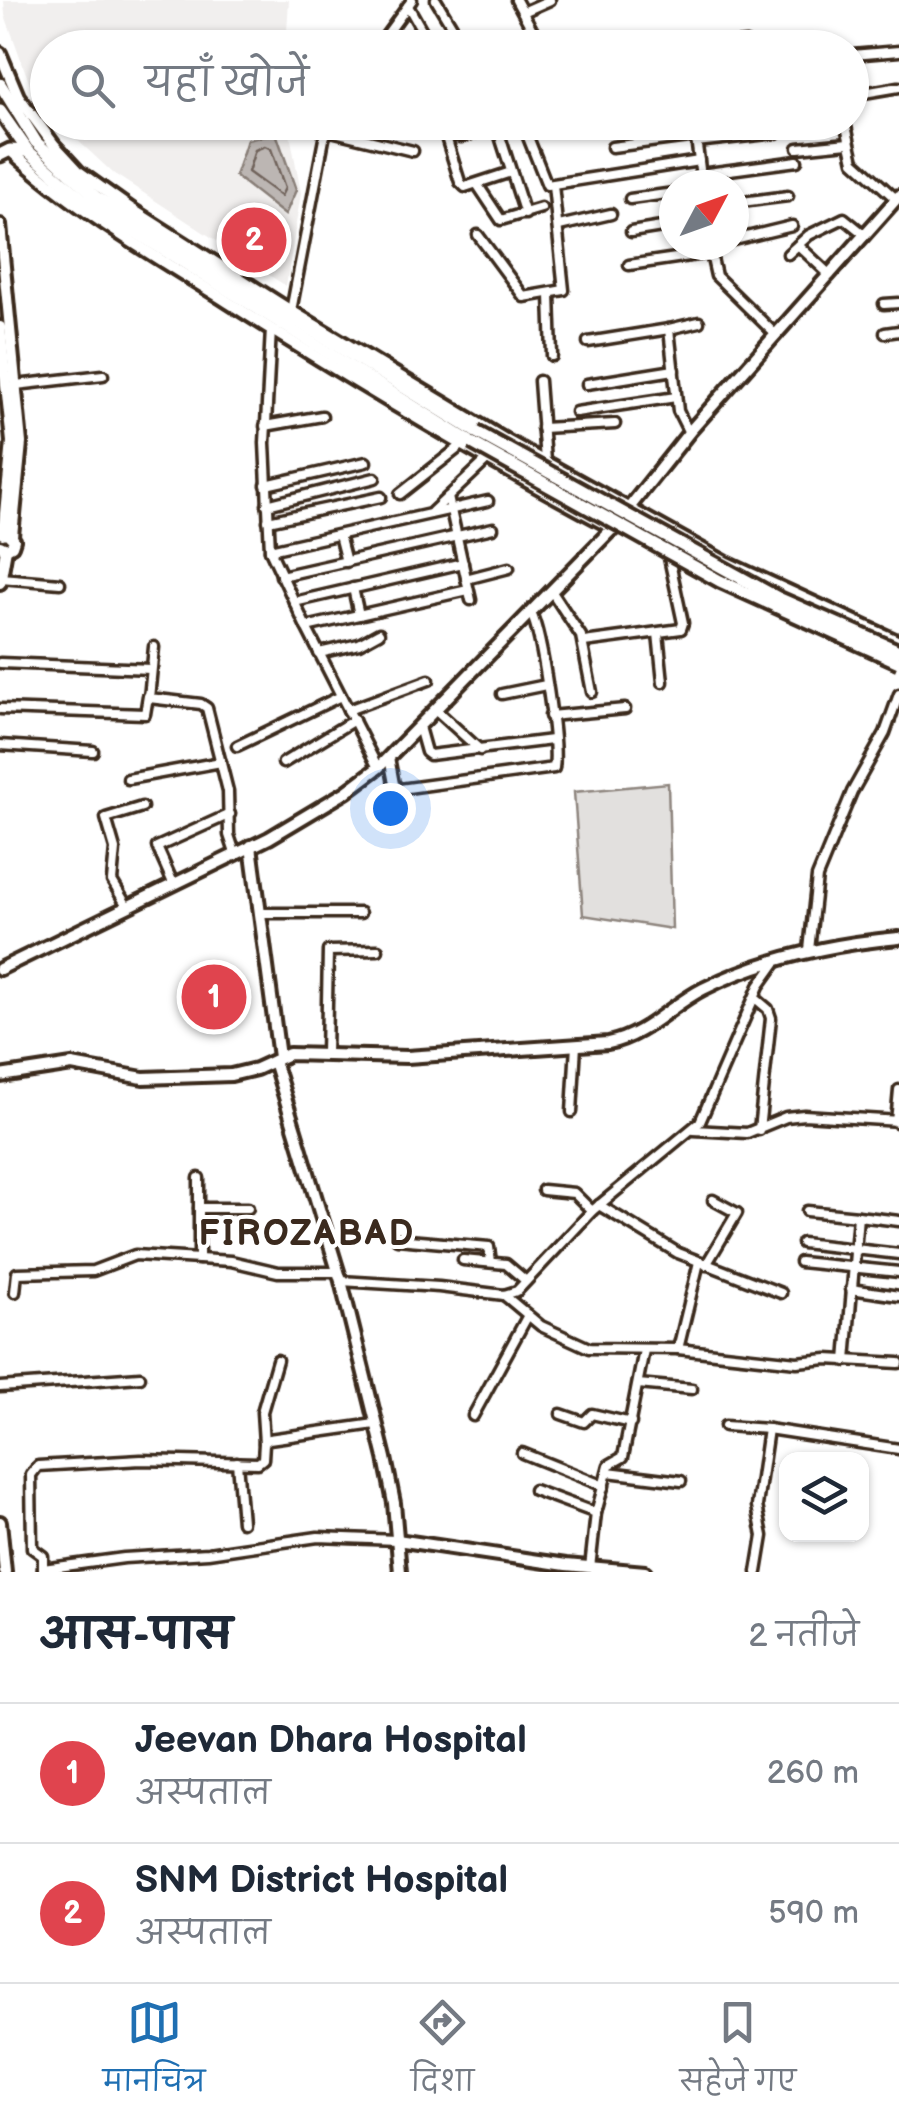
<!DOCTYPE html>
<html lang="hi">
<head>
<meta charset="utf-8">
<style>
  :root { --surface:#fff; --page:#f2f2f3; --text:#1f2937; --muted:#747a83; --line:#e0e1e3; --accent:#1f6fb2 }
  body { margin:0; font-family:"Balsamiq Sans","Playpen Sans Deva",sans-serif; background:var(--page); color:var(--text) }
  .controls { position:absolute; right:30px; bottom:30px; display:grid; overflow:hidden; border-radius:20px; box-shadow:0 2px 8px #0004 }
  .controls button { width:90px; height:90px; display:grid; place-items:center; padding:0; border:0; border-bottom:2px solid var(--line); background:var(--surface); color:var(--text); font:50px sans-serif }
  .compass { position:absolute; left:659px; top:170px; width:90px; height:90px; border-radius:50%; background:var(--surface); box-shadow:0 2px 8px #0004; rotate:49deg }
  .you { position:absolute; left:390px; top:808px; width:35px; height:35px; margin:-25px; border:8px solid #fff; border-radius:50%; background:#1a73e8; box-shadow:0 0 0 15px #1a73e833 }
  .badge { display:grid; place-items:center; width:65px; height:65px; border-radius:50%; background:var(--accent); color:#fff; font-size:32px; font-weight:700 }
  .pin { position:absolute; translate:-50% -50%; border:5px solid #fff; box-shadow:0 2px 10px #0006 }
  .list { margin:0; padding:0; list-style:none }
  h2 { display:flex; justify-content:space-between; align-items:center; height:130px; margin:0; padding:0 40px; font-size:42px }
  h2 small { font-size:32px; font-weight:400; color:var(--muted) }
  .list li { display:grid; grid-template-columns:65px 1fr auto; gap:30px; align-items:center; box-sizing:border-box; height:140px; padding:0 40px; border-top:2px solid var(--line) }
  .list b { display:block; font-size:38px; white-space:nowrap }
  .list p { margin:0; font-size:32px; white-space:nowrap; color:var(--muted) }
  .list em { font-size:32px; font-style:normal; color:var(--muted) }
  .icon { flex:none; width:55px; height:55px; fill:none; stroke:currentColor; stroke-width:2; stroke-linecap:round; stroke-linejoin:round }
  .map { position:relative; flex:none; width:899px; height:1572px; overflow:hidden }
  .search { position:absolute; background:var(--surface); box-shadow:0 2px 8px #0004; left:30px; right:30px; top:30px; height:110px; display:flex; align-items:center; gap:25px; box-sizing:border-box; padding:0 35px; border-radius:55px; color:var(--muted); font-size:38px }
  .sheet { height:410px; background:var(--surface) }
  nav { display:flex; justify-content:space-around; align-items:center; box-sizing:border-box; height:140px; border-top:2px solid var(--line); background:var(--surface); font-size:28px; color:var(--muted) }
  nav a { display:grid; justify-items:center; gap:5px }
  nav .on { color:var(--accent) }
  .map>svg:first-child { display:block }
  .built { fill:#f1efee }
  .green { fill:#e2e0de; stroke:#8e857e; stroke-width:2.5 }
  .water { fill:#bcb6b3; stroke:#887e77; stroke-width:2.5 }
  .lines { fill:none; stroke-linecap:round; stroke-linejoin:round }
  .shore { stroke:#6f625a; stroke-width:2.5 }
  .street-casing { stroke:#3b2a1e; stroke-width:15 }
  .secondary-casing { stroke:#3b2a1e; stroke-width:18 }
  .primary-casing { stroke:#3b2a1e; stroke-width:19 }
  .street { stroke:#fff; stroke-width:8 }
  .secondary { stroke:#fff; stroke-width:10 }
  .primary { stroke:#fff; stroke-width:11 }
  .primary-bridge-casing { stroke:#3b2a1e; stroke-width:19; stroke-linecap:butt }
  .primary-bridge { stroke:#fff; stroke-width:11 }
  .labels { text-anchor:middle; dominant-baseline:central; stroke-width:8; stroke-linejoin:round; paint-order:stroke }
  .district-label { font-size:35px; font-weight:bold; letter-spacing:2.5px; fill:#3b2a1e; stroke:#fff }
</style>
</head>
<body>
<div class="map">
<svg width="899" height="1572" viewBox="0 0 899 1572">
  <rect width="100%" height="100%" fill="#fff"/>
  <filter id="ink" filterUnits="userSpaceOnUse"><feTurbulence type="fractalNoise" baseFrequency=".01" numOctaves="2"/><feDisplacementMap in="SourceGraphic" scale="20" xChannelSelector="R" yChannelSelector="G"/><feConvolveMatrix kernelMatrix="1 2 1 2 8 2 1 2 1" color-interpolation-filters="sRGB"/></filter>
  <g filter="url(#ink)">
    <g class="built">
      <polygon points="4,0 289,0 286,47 48,48 47,110 33,93 5,15"/>
      <polygon points="59,123 288,123 301,193 286,286 113,173"/>
    </g>
    <polygon class="green" points="668,783 672,929 583,915 574,792"/>
    <polygon class="water" points="276,133 296,190 285,215 235,176 247,140"/>
    <g class="lines">
      <polygon class="shore" points="265,146 271,149 285,188 281,196 248,172 255,150"/>
      <g class="street-casing">
        <g id="street">
          <polyline points="436,0 465,48"/>
          <polyline points="516,0 542,48"/>
          <polyline points="408,6 432,48"/>
          <polyline points="523,12 550,0"/>
          <polyline points="377,48 412,0"/>
          <polyline points="689,48 746,43"/>
          <polyline points="852,55 899,51"/>
          <polyline points="852,95 899,87"/>
          <polyline points="407,122 461,137 511,122"/>
          <polyline points="522,122 547,185 699,161"/>
          <polyline points="694,122 702,185"/>
          <polyline points="845,122 854,161 896,199"/>
          <polyline points="497,127 525,214"/>
          <polyline points="601,129 645,122"/>
          <polyline points="327,130 413,151"/>
          <polyline points="445,134 460,182 465,187 511,172"/>
          <polyline points="696,142 776,133"/>
          <polyline points="612,147 696,136"/>
          <polyline points="798,148 848,143"/>
          <polyline points="700,174 797,161"/>
          <polyline points="477,184 501,220 541,208"/>
          <polyline points="630,199 674,193"/>
          <polyline points="734,203 788,196"/>
          <polyline points="559,226 611,214"/>
          <polyline points="631,232 674,225"/>
          <polyline points="478,235 524,297 564,290 553,185"/>
          <polyline points="734,240 792,226"/>
          <polyline points="709,245 716,276 776,335"/>
          <polyline points="798,245 830,275"/>
          <polyline points="788,254 809,235 844,218 865,235"/>
          <polyline points="629,265 710,253"/>
          <polyline points="550,294 552,356"/>
          <polyline points="884,304 899,303"/>
          <polyline points="291,311 324,139 330,122"/>
          <polyline points="271,329 265,443 270,550 306,627 378,768"/>
          <polyline points="669,329 699,322"/>
          <polyline points="885,333 899,331"/>
          <polyline points="588,342 669,329 678,411 689,433"/>
          <polyline points="539,381 545,461"/>
          <polyline points="587,384 674,370"/>
          <polyline points="16,385 103,375"/>
          <polyline points="576,412 676,397"/>
          <polyline points="265,426 322,416"/>
          <polyline points="542,428 615,424"/>
          <polyline points="266,485 366,462"/>
          <polyline points="400,494 462,445"/>
          <polyline points="448,497 471,600"/>
          <polyline points="267,505 375,478"/>
          <polyline points="432,512 487,460"/>
          <polyline points="268,521 381,497"/>
          <polyline points="339,535 346,562"/>
          <polyline points="270,550 488,501"/>
          <polyline points="281,576 493,528"/>
          <polyline points="1,578 60,583"/>
          <polyline points="466,579 509,568"/>
          <polyline points="353,588 359,615"/>
          <polyline points="552,592 581,636 592,692"/>
          <polyline points="294,602 463,563"/>
          <polyline points="306,627 468,590"/>
          <polyline points="658,633 663,682"/>
          <polyline points="584,642 681,629 683,623 669,558"/>
          <polyline points="154,647 149,698 201,704 207,708 228,791 229,835 235,853"/>
          <polyline points="319,653 359,644 379,633"/>
          <polyline points="0,663 151,669"/>
          <polyline points="502,694 546,685"/>
          <polyline points="0,709 145,714 148,696"/>
          <polyline points="348,710 429,680"/>
          <polyline points="436,710 480,750"/>
          <polyline points="550,716 625,709"/>
          <polyline points="419,727 426,752 430,755 552,740"/>
          <polyline points="0,745 93,751"/>
          <polyline points="237,746 341,696"/>
          <path d="M389 757 394 784 400 789 554 768C558 745 542 635 531 613"/>
          <polyline points="283,763 354,720"/>
          <polyline points="128,779 221,762"/>
          <polyline points="173,883 157,847 230,814"/>
          <polyline points="127,906 112,881 115,849 106,818 142,807"/>
          <polyline points="261,913 360,913"/>
          <polyline points="809,950 817,877 852,792 885,733 899,694"/>
          <polyline points="755,998 768,1009 771,1018 759,1130"/>
          <polyline points="326,1055 328,951 378,950"/>
          <polyline points="572,1112 576,1045"/>
          <polyline points="896,1122 899,1090"/>
          <polyline points="694,1130 747,1133 786,1117 804,1115 899,1121"/>
          <polyline points="543,1190 574,1193 592,1211"/>
          <polyline points="599,1205 678,1253 781,1293"/>
          <polyline points="199,1208 248,1208"/>
          <polyline points="807,1211 858,1216 846,1361"/>
          <polyline points="858,1216 899,1221"/>
          <polyline points="397,1239 489,1247 491,1262"/>
          <polyline points="802,1243 899,1254"/>
          <polyline points="199,1259 199,1178"/>
          <polyline points="463,1260 506,1264 526,1281"/>
          <polyline points="800,1262 899,1272"/>
          <polyline points="706,1265 737,1213 713,1200"/>
          <polyline points="341,1281 439,1287 504,1295 517,1291 592,1211 700,1122 759,986 776,962"/>
          <polyline points="851,1289 899,1296"/>
          <polyline points="15,1292 17,1273 93,1271 135,1255 231,1261 278,1272 338,1272"/>
          <polyline points="504,1295 541,1326 589,1348 678,1349 797,1362 827,1359 899,1363"/>
          <polyline points="678,1349 699,1262"/>
          <polyline points="638,1384 692,1389"/>
          <polyline points="0,1387 140,1377"/>
          <polyline points="561,1414 584,1422 592,1414 631,1423"/>
          <polyline points="473,1416 527,1317"/>
          <polyline points="725,1426 768,1429 899,1449"/>
          <polyline points="264,1443 262,1412 277,1360"/>
          <polyline points="522,1453 604,1486"/>
          <polyline points="237,1462 242,1522"/>
          <polyline points="608,1472 681,1481"/>
          <polyline points="534,1490 596,1513"/>
          <polyline points="590,1568 596,1513 609,1465 623,1457 644,1350"/>
          <polyline points="43,1569 124,1558 208,1553 318,1537 397,1540"/>
          <polyline points="43,1572 43,1556 32,1548 31,1475 38,1466 141,1460 258,1463 263,1459 264,1443 269,1439 375,1424"/>
          <polyline points="757,1572 763,1536 757,1506 768,1429"/>
        </g>
      </g>
      <g class="secondary-casing">
        <g id="secondary">
          <polyline points="0,53 18,96 54,145 79,172 131,209 291,311 507,441 727,563 899,642"/>
          <path d="M10 150C75 210 153 255 228 302 354 382 483 459 615 529"/>
          <polyline points="0,225 21,443 12,536"/>
          <polyline points="0,327 12,442 3,534"/>
          <polyline points="0,546 6,549 12,546 14,540 8,534"/>
          <polyline points="0,583 6,549"/>
          <polyline points="251,846 279,1057"/>
          <polyline points="0,969 269,838 346,792 378,768 613,528 691,430 899,196"/>
          <polyline points="274,1061 341,1281 385,1458 394,1503 400,1572"/>
          <path d="M0 1076 72 1065 143 1078 231 1075 256 1069 289 1054 407 1057 608 1043C645 1036 671 1005 703 989 764 958 832 944 899 938"/>
          <polyline points="0,1522 5,1572"/>
          <polyline points="397,1540 566,1565 645,1572"/>
        </g>
      </g>
      <g class="primary-casing">
        <g id="primary">
          <polyline points="0,84 36,142 96,197 476,432"/>
          <polyline points="0,111 28,151 84,200 472,443"/>
          <polyline points="0,155 10,150 28,151"/>
        </g>
      </g>
      <use href="#street" class="street"/>
      <use href="#secondary" class="secondary"/>
      <use href="#primary" class="primary"/>
      <g class="primary-bridge-casing">
        <g id="primary-bridge">
          <polyline points="476,432 778,598 899,651"/>
          <polyline points="472,443 720,581 899,662"/>
        </g>
      </g>
      <use href="#primary-bridge" class="primary-bridge"/>
    </g>
  </g>
  <g class="labels">
    <g class="district-label">
      <text x="307" y="1234">FIROZABAD</text>
    </g>
  </g>
</svg>
<div class="controls">
<button><svg class="icon" aria-label="layers" viewBox="0 0 24 24"><path d="M12 4l9 5-9 5-9-5zM3 14l9 5 9-5"/></svg></button>
</div>
<svg class="compass" viewBox="-18 -18 36 36"><path d="M0-13l5 13h-10z" fill="#e53935"/><path d="M0 13l5-13h-10z" fill="#747a83"/></svg>
<div class="you"></div>
<div class="pin badge" style="left:214px;top:997px;background:#e0444e">1</div>
<div class="pin badge" style="left:254px;top:240px;background:#e0444e">2</div>
<div class="search"><svg class="icon" aria-label="search" viewBox="0 0 24 24"><circle cx="10" cy="10" r="6"/><path d="M15 15l6 6"/></svg>यहाँ खोजें</div>
</div>
<section class="sheet">
<h2>आस-पास<small>2 नतीजे</small></h2>
<ul class="list">
<li><span class="badge" style="background:#e0444e">1</span><div><b>Jeevan Dhara Hospital</b><p>अस्पताल</p></div><em>260 m</em></li>
<li><span class="badge" style="background:#e0444e">2</span><div><b>SNM District Hospital</b><p>अस्पताल</p></div><em>590 m</em></li>
</ul>
</section>
<nav>
<a class="on"><svg class="icon" aria-label="map" viewBox="0 0 24 24"><path d="M3 6l6-2 6 2 6-2v14l-6 2-6-2-6 2zM9 4v14M15 6v14"/></svg>मानचित्र</a>
<a><svg class="icon" aria-label="directions" viewBox="0 0 24 24"><path d="M12 3l9 9-9 9-9-9zM9 14v-3h6M13 9l2 2-2 2"/></svg>दिशा</a>
<a><svg class="icon" aria-label="saved" viewBox="0 0 24 24"><path d="M7 4h10v16l-5-4-5 4z"/></svg>सहेजे गए</a>
</nav>
</body>
</html>
